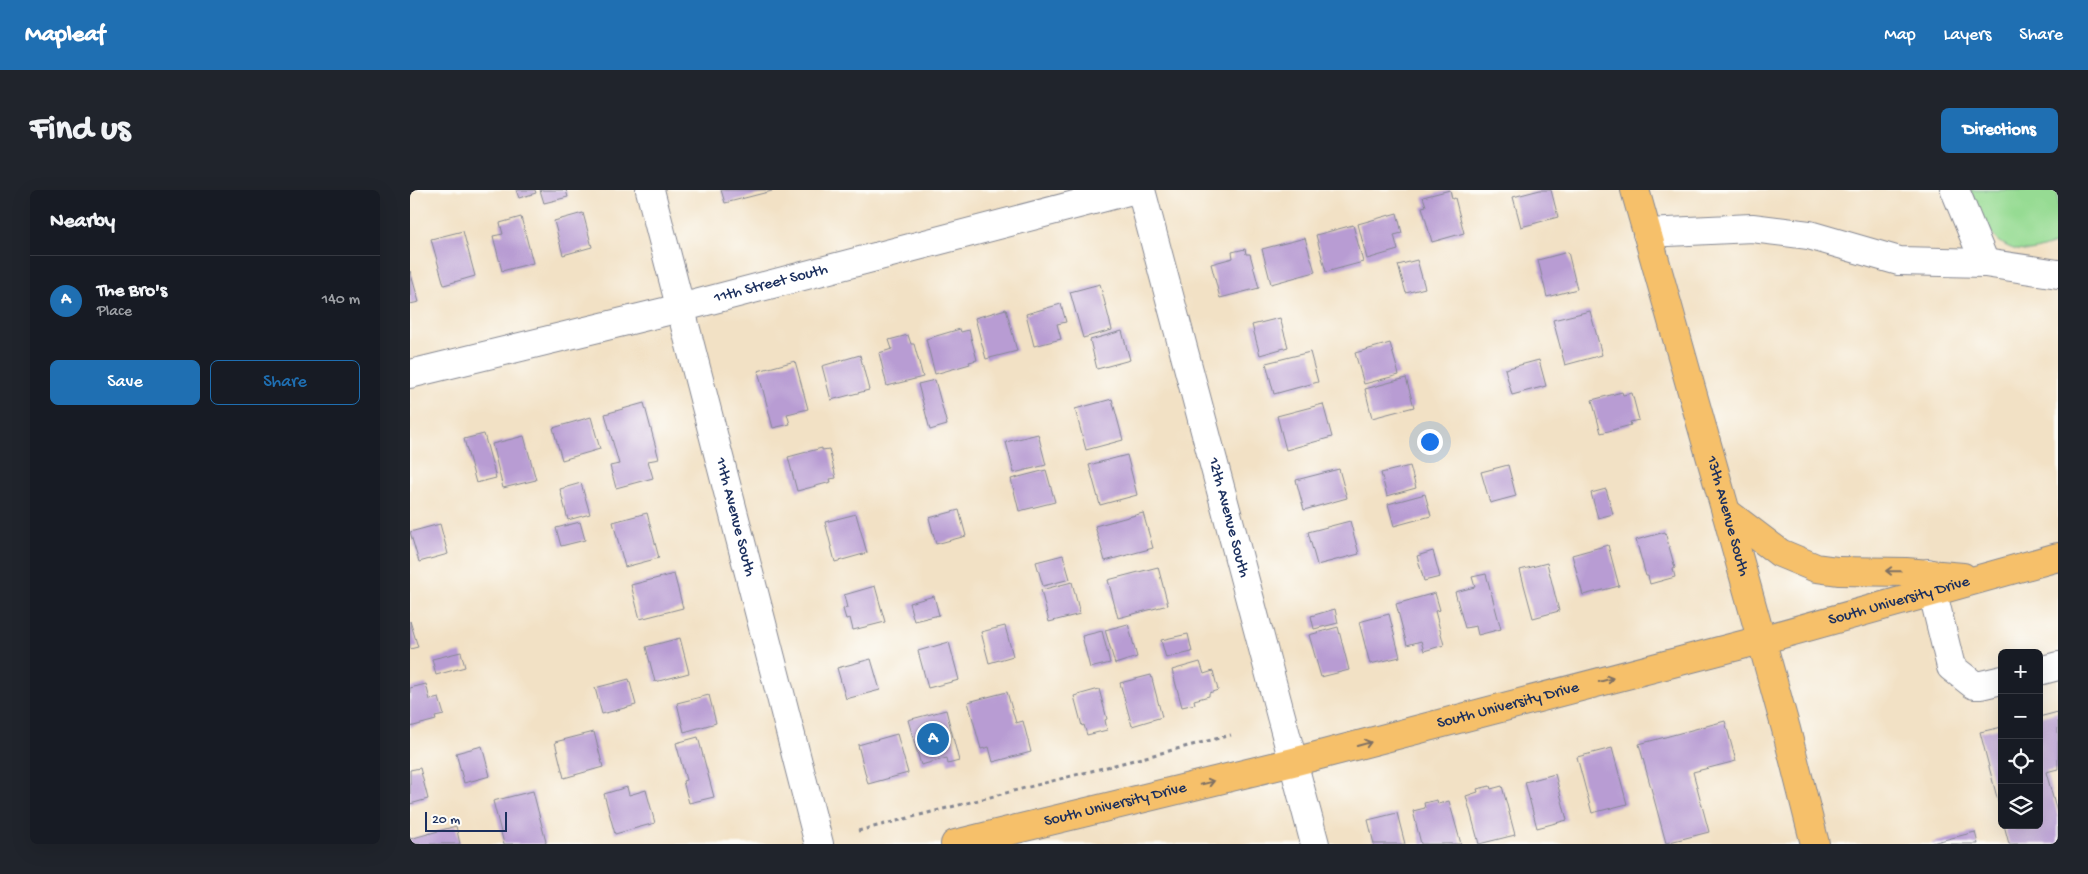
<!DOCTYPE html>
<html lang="en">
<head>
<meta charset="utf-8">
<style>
  :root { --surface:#171b24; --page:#20242c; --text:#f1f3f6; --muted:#9ea1a6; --line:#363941; --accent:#1f6fb2 }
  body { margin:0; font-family:"Gochi Hand",sans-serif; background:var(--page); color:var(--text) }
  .controls { position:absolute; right:15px; bottom:15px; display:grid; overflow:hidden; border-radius:8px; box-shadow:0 5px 20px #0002 }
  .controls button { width:45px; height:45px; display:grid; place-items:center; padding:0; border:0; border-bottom:1px solid var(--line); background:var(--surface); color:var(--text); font:25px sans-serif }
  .scale { position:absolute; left:15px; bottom:12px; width:82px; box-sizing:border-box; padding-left:5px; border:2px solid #1b2f5e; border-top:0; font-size:14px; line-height:18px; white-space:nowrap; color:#1b2f5e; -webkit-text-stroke:4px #fdfcf7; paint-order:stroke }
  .you { position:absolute; left:1019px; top:251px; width:18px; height:18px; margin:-12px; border:4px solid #fff; border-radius:50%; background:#1a73e8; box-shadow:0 0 0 8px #1a73e833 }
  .badge { display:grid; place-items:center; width:32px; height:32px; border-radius:50%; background:var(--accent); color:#fff; font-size:16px; font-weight:700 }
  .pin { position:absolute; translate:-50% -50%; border:2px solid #fff; box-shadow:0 1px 5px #0006 }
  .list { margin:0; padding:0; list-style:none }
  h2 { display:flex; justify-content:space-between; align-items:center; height:65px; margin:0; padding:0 20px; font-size:21px }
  h2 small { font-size:16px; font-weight:400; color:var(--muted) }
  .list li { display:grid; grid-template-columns:32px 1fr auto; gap:15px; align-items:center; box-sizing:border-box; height:90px; padding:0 20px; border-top:1px solid var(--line) }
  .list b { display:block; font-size:19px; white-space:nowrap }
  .list p { margin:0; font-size:16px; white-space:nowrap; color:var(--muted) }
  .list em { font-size:16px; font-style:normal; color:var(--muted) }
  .actions { display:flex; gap:10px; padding:15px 20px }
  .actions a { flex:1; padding:11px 0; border:1px solid var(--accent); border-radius:8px; text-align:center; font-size:18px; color:var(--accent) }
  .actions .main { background:var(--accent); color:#fff }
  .icon { flex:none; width:28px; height:28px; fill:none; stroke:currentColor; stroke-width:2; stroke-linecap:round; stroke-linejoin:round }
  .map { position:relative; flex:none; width:1648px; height:654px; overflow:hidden; border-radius:8px }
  header { display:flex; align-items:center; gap:30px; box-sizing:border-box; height:70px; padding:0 25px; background:var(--accent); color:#fff }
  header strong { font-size:24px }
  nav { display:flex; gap:28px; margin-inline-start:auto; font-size:18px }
  .intro { display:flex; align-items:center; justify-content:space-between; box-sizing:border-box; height:120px; padding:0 30px }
  h1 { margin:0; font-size:35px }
  .button { padding:12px 22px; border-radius:8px; background:var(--accent); color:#fff; font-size:18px; font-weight:700 }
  main { display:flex; gap:30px; padding:0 30px }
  aside { flex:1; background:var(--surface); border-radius:8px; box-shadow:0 5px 20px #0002 }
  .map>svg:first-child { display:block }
  .green { fill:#96db93; stroke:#588578 }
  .building { fill:#b89cd3 }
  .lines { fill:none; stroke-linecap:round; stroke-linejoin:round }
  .minor-casing { stroke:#868892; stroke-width:30 }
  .major-casing { stroke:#868892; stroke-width:30 }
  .path { stroke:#868892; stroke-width:3; stroke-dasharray:4 4; stroke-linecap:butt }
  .minor { stroke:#fff; stroke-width:28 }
  .major { stroke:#f6c06b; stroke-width:28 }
  .oneway { stroke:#7e7064 }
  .labels { text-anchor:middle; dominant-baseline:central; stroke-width:4; stroke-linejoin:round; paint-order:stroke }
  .street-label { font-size:16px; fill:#1b2f5e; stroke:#fdfcf7 }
</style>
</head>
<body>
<header>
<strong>Mapleaf</strong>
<nav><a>Map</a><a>Layers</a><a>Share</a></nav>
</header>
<div class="intro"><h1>Find us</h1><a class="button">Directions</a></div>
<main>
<aside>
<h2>Nearby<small></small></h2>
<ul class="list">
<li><span class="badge">A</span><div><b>The Bro's</b><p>Place</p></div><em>140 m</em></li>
</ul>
<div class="actions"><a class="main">Save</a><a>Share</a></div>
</aside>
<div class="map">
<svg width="1648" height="654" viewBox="0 0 1648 654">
  <rect width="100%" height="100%" fill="#fdfcf7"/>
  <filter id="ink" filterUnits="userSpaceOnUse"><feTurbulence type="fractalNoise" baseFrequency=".02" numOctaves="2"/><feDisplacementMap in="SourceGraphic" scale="10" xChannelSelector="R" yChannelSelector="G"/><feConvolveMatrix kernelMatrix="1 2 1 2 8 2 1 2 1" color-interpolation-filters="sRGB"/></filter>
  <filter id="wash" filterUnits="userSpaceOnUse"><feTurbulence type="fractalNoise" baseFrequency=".0096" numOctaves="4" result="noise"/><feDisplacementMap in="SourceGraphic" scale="20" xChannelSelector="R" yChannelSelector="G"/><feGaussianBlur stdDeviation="1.12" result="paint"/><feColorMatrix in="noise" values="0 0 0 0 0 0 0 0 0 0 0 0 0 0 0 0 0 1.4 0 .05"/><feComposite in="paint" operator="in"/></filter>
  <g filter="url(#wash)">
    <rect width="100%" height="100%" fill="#f2e1c5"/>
    <path class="green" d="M1560 0H1648V53C1638 56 1624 62 1614 61 1580 58 1571 26 1560 0Z"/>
    <g id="blocks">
      <g class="building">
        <polygon points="106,0 125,0 126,3 109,8"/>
        <polygon points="130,0 156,0 158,7 134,13"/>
        <polygon points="311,0 362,0 362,1 315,13"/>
        <polygon points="1040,0 1042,9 1045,8 1054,43 1022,52 1012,17 1016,16 1013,7"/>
        <polygon points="1130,0 1141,0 1148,27 1111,37 1103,7"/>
        <polygon points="173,23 182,57 153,65 144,31"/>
        <polygon points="987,23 992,43 984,45 988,60 957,69 948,34"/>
        <polygon points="111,27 123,73 92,81 83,46 93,44 90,33"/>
        <polygon points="943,35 953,72 916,82 906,45"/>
        <polygon points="53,41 65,86 34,95 21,49"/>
        <polygon points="895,48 905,82 861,94 852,59"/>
        <polygon points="835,59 836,64 840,64 849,98 810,108 801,74 823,68 822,62"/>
        <polygon points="1158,62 1167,99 1137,107 1128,70"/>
        <polygon points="1007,70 1015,98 996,103 988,75"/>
        <polygon points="0,81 9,112 0,114"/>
        <polygon points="690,94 702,140 673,148 660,102"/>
        <polygon points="651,114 656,132 647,134 651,149 624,156 616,124"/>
        <polygon points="596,119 607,161 576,169 565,128"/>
        <polygon points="1180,121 1192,165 1155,175 1143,130"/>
        <polygon points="870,128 878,157 850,165 842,135"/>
        <polygon points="550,139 551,142 559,140 567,170 559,172 560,174 525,184 516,149"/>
        <polygon points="712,141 720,170 687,179 680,150"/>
        <polygon points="498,145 501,154 504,154 513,187 477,196 469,163 482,159 479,150"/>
        <polygon points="980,153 989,185 954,194 945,163"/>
        <polygon points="900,162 908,192 864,204 856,173"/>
        <polygon points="450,165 459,200 421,210 412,176"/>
        <polygon points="1129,170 1136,196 1102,205 1095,179"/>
        <polygon points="385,171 398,219 377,224 380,234 363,238 348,181"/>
        <polygon points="996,188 1004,217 962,228 955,199"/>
        <polygon points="525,190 537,235 520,240 508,194"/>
        <polygon points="1212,202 1213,205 1222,203 1229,230 1220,232 1221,235 1191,243 1182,210"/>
        <polygon points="702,209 713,250 676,260 665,219"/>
        <polygon points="234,213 249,269 238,271 243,288 206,298 200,276 209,274 195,224"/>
        <polygon points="913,214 922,247 876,260 867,226"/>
        <polygon points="181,227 190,259 152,270 143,238"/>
        <polygon points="74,244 86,288 66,293 54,249"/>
        <polygon points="628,244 636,275 604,283 596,252"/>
        <polygon points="114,246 126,290 93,298 82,254"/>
        <polygon points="412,258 412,260 419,259 426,288 420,289 421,292 387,301 378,267"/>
        <polygon points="717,265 727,305 690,315 679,275"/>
        <polygon points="1098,275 1106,306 1080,313 1071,282"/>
        <polygon points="1000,276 1006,298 977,306 971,283"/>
        <polygon points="929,279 937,308 894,320 886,290"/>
        <polygon points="636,280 645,312 609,321 601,289"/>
        <polygon points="171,293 180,324 158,330 150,299"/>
        <polygon points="1196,299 1203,324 1188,328 1181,303"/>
        <polygon points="1015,304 1021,326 984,336 978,314"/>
        <polygon points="549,320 556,346 526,354 519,328"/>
        <polygon points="237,323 249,368 215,377 203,332"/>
        <polygon points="733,323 743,358 695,371 685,336"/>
        <polygon points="446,324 457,363 425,372 415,332"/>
        <polygon points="940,331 949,364 907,375 898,342"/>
        <polygon points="170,332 175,350 151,356 146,338"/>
        <polygon points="30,334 38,364 9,372 0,342"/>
        <polygon points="1255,342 1265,378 1263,379 1265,387 1240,394 1238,386 1236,386 1226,350"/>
        <polygon points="1198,355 1209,396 1173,405 1162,365"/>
        <polygon points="1023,361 1030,387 1014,391 1007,366"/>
        <polygon points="653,365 660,389 633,396 626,372"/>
        <polygon points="1137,373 1149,421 1123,428 1110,380"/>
        <polygon points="748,377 758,415 708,428 698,390"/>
        <polygon points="264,384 273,418 230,429 221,395"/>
        <polygon points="1076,384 1091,439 1068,445 1066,436 1055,438 1045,402 1065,397 1062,387"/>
        <polygon points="662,392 670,424 639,432 631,400"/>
        <polygon points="465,396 475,432 443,440 440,428 436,429 433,419 437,418 434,405"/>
        <polygon points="1025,403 1030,420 1025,421 1034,455 1014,461 1011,451 997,455 986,414"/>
        <polygon points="524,406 529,425 504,431 499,413"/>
        <polygon points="925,419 928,433 904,439 901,426"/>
        <polygon points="979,424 990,467 960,474 949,432"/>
        <polygon points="0,431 8,457 0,459"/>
        <polygon points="718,434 727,467 705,474 695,440"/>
        <polygon points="595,436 603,466 579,473 571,442"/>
        <polygon points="928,437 939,480 911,487 899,445"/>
        <polygon points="692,441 700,473 680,478 672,446"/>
        <polygon points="778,444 782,462 756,468 751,450"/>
        <polygon points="270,448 279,483 245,492 236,457"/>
        <polygon points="539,452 549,490 518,498 508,461"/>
        <polygon points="51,462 55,477 26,485 22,469"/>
        <polygon points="461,469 470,500 436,509 427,478"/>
        <polygon points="790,472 794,484 803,481 808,500 799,503 799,506 784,510 785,514 772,517 762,480"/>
        <polygon points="741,485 752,527 722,536 710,493"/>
        <polygon points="219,489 226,515 192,524 185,498"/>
        <polygon points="16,494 20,510 29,508 34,525 25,527 26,530 0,537 0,498"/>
        <polygon points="689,499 697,529 695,530 697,540 677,545 674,535 672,536 664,506"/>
        <polygon points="597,502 606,533 613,531 621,562 583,572 579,557 571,559 558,512"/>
        <polygon points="299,505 306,533 274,542 267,513"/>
        <polygon points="536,520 549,571 538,574 537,568 511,575 498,530"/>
        <polygon points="1648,522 1648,579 1636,582 1648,626 1648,654 1599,654 1594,635 1629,635 1629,527"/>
        <polygon points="1315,531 1326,571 1283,582 1299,642 1256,653 1229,554"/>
        <polygon points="1592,537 1592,623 1591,623 1570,542"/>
        <polygon points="184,542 193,577 154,588 145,552"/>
        <polygon points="487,544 498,583 458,594 448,555"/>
        <polygon points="288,547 304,607 279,613 273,591 276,590 266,553"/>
        <polygon points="72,556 80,586 54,593 46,563"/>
        <polygon points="1202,558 1217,614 1182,623 1167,567"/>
        <polygon points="10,578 18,609 0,614 0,580"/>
        <polygon points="1145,584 1157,630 1127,638 1115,592"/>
        <polygon points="1080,596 1081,599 1092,596 1105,645 1069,654 1056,606 1068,602 1067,599"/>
        <polygon points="217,597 219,605 236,600 245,633 205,644 194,604"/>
        <polygon points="123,601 136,652 135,654 94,654 83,611"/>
        <polygon points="1027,610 1028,614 1039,611 1051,654 1011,654 1003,621 1015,618 1014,613"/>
        <polygon points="987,623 995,654 964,654 958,630"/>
        <polygon points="46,636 50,654 0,654 0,649"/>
        <polygon points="1565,642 1568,654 1522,654 1522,653"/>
      </g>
    </g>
  </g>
  <g filter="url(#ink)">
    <use href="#blocks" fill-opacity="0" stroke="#868892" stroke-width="1"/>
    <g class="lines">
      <g class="minor-casing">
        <g id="minor">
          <path id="s1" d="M240 0 409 654"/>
          <path id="s2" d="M731 0 905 654"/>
          <polyline points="1545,0 1575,73"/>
          <polyline points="1237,43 1342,38 1399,45 1489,71 1575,73 1648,84"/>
          <path id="s3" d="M0 184 270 118 722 0"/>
          <polyline points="1518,383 1541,477 1564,495 1571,495 1592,490"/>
          <polyline points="1629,481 1648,476"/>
        </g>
      </g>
      <g class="major-casing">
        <g id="major">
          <path id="s4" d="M1225 0 1316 322 1376 539 1405 654"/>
          <polyline points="1316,322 1370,363 1406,378 1428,381 1496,382 1553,387"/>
          <path id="s5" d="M545 654 883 572 1351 450 1648 367"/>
        </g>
      </g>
      <polyline class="path" points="448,641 821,545"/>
      <use href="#minor" class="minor"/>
      <use href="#major" class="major"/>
    </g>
    <defs><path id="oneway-shaft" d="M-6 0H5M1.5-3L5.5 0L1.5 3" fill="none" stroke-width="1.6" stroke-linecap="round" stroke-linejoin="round" transform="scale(1.25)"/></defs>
    <g class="oneway">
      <use href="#oneway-shaft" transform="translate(1483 381) rotate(-179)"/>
      <use href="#oneway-shaft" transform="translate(1196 490) rotate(-15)"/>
      <use href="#oneway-shaft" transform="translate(954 554) rotate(-15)"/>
      <use href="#oneway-shaft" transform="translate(797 593) rotate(-14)"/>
    </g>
  </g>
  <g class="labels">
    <g class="street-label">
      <text stroke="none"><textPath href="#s3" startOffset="372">11th Street South</textPath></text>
      <text stroke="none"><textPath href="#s4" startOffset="339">13th Avenue South</textPath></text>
      <text stroke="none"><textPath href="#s1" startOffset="338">11th Avenue South</textPath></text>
      <text stroke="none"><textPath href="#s2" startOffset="339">12th Avenue South</textPath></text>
      <text stroke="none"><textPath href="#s5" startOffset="975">South University Drive</textPath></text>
      <text stroke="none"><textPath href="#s5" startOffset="570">South University Drive</textPath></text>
      <text stroke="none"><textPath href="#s5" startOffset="165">South University Drive</textPath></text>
    </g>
  </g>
</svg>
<div class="controls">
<button>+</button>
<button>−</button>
<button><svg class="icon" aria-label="locate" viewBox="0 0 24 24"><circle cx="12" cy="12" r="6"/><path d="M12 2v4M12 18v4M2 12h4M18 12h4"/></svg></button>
<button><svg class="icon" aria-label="layers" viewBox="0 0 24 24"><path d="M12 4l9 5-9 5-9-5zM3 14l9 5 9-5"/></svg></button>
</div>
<div class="scale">20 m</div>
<div class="you"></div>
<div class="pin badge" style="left:523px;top:549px">A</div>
</div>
</main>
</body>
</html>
